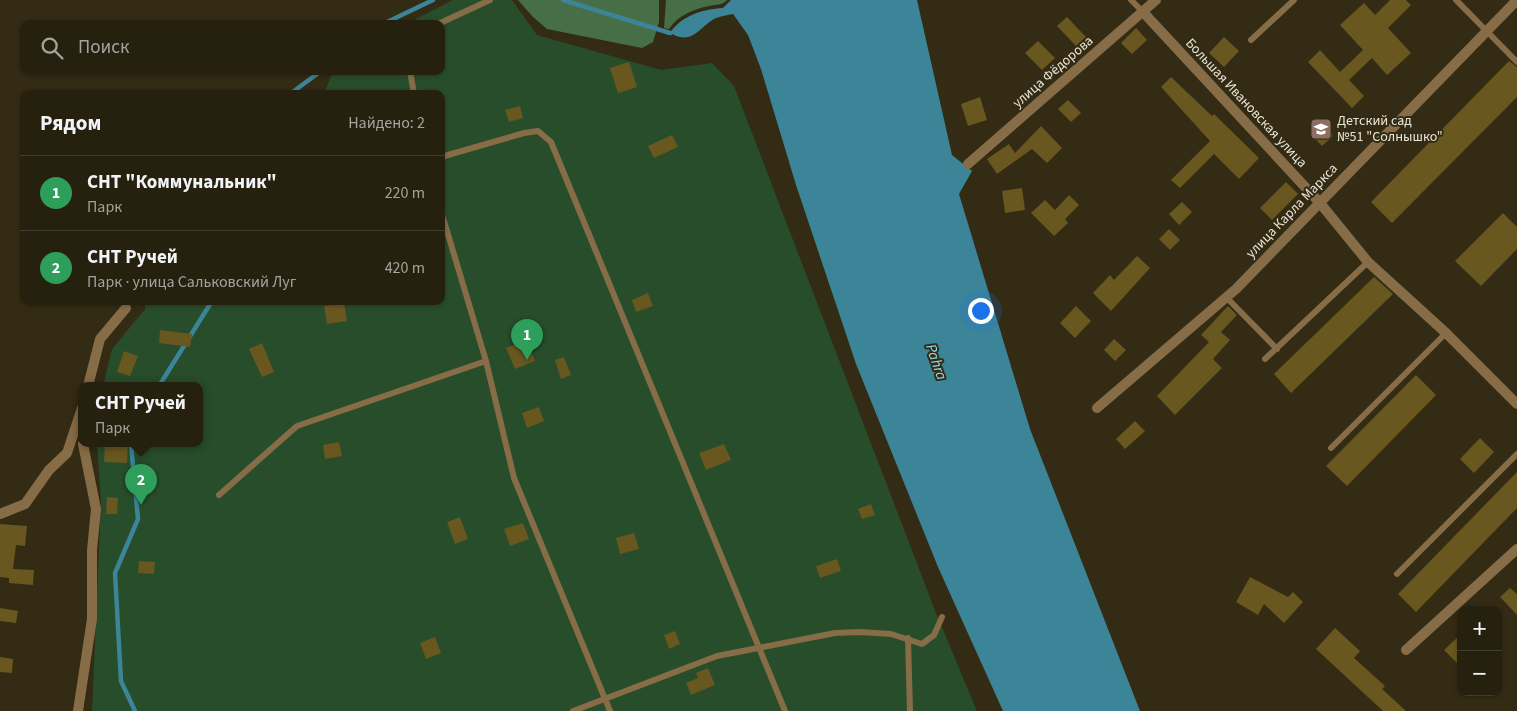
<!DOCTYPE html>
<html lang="ru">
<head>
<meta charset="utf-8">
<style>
  :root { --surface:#26200f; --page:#2e2818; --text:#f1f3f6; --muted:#a4a39e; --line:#423e2f; --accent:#d93025 }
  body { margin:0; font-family:"Source Sans 3",sans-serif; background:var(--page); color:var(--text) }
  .controls { position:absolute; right:15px; bottom:15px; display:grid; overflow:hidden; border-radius:10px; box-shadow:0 1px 4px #0004 }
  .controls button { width:45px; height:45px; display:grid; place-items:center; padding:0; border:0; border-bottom:1px solid var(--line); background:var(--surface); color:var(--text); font:25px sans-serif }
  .you { position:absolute; left:980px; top:310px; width:18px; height:18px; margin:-12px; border:4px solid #fff; border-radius:50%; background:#1a73e8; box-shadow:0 0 0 8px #1a73e833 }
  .badge { display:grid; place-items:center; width:32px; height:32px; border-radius:50%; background:var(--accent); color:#fff; font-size:16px; font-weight:700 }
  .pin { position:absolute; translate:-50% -41px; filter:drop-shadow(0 1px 2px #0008) }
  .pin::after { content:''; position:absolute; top:26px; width:18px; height:15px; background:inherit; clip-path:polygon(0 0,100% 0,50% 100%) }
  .popup { position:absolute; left:78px; top:382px; width:125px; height:65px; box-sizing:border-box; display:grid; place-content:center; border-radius:10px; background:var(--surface); filter:drop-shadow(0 1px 4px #0005); font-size:16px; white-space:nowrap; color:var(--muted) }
  .popup b { font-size:19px; color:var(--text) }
  .popup::after { content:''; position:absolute; left:50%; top:100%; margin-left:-10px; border:10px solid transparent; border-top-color:var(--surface) }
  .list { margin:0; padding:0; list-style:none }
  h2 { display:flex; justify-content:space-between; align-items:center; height:65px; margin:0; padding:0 20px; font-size:21px }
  h2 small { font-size:16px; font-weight:400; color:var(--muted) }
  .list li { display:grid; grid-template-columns:32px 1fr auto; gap:15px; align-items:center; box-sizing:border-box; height:75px; padding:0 20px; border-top:1px solid var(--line) }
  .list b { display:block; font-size:19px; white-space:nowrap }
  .list p { margin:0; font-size:16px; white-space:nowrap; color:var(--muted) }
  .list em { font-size:16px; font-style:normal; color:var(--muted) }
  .icon { flex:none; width:28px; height:28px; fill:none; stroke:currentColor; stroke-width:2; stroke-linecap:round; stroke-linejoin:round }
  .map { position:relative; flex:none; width:1517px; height:711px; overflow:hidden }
  .search { position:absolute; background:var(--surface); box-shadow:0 1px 4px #0004; left:20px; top:20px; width:425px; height:55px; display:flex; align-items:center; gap:12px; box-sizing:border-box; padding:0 18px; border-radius:10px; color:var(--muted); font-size:19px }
  .panel { position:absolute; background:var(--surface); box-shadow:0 1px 4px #0004; left:20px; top:90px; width:425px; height:215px; border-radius:10px }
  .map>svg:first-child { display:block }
  .green { fill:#284d2b }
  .forest { fill:#466f48 }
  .water { fill:#3c8498 }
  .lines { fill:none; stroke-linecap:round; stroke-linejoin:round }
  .stream { stroke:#3c8498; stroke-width:4.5 }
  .building { fill:#68571f }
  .service { stroke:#866c47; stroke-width:6 }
  .minor { stroke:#866c47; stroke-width:10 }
  .labels { text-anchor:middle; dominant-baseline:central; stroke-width:4; stroke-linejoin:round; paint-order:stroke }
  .street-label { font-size:14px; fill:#e9e5d6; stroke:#332b14 }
  .poi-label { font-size:14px; fill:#e9e5d6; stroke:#332b14; text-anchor:start }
  .water-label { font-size:15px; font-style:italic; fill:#91e1fa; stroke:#332b14 }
</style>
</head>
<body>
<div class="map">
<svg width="1517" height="711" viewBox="0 0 1517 711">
  <rect width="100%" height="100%" fill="#332b14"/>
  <polygon class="green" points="453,0 512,0 537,35 661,70 712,63 734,86 936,613 977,711 92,711 101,502 97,444 200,444 200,386 103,386 112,349 145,309 145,301 441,301 441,94 324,94 333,71 441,71 441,24 406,24"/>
  <g class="forest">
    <polygon points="518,0 659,0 659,22 653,42 642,48 547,29 533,17"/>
    <path d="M666 0H727C721 6 717 4 709 6 694 9 677 16 669 29L664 28Z"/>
  </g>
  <path class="water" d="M731 0H917L952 155 972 171 959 194 1030 429 1140 711H1003L938 567 856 364 796 185 761 69 748 35 733 14C728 15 721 16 716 18 698 27 694 46 670 33 681 16 703 9 723 8Z"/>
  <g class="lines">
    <g class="stream">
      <polyline points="563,0 670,33"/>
      <polyline points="383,24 433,0"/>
      <polyline points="290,94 321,71"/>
      <polyline points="159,386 212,301"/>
      <polyline points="131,444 138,519 115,573 121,681 135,711"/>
    </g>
  </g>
  <g class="building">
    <polygon points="1390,0 1406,0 1411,5 1388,28 1411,53 1387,75 1372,58 1349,80 1364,96 1352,108 1308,62 1320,50 1340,72 1363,50 1340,25 1364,3 1375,15"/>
    <polygon points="1067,17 1086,37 1076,46 1057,26"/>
    <polygon points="1136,28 1147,40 1132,54 1121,43"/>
    <polygon points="1224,37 1239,51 1224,67 1209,53"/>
    <polygon points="1038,41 1055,58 1042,70 1025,53"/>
    <polygon points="1509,61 1517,67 1517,97 1392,223 1371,202"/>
    <polygon points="629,62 637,87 618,93 610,68"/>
    <polygon points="1171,77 1212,116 1214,114 1259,158 1239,179 1214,154 1180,188 1171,180 1210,141 1161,87"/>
    <polygon points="980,97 987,120 968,126 961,104"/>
    <polygon points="1068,100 1081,113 1071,122 1058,109"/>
    <polygon points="520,106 523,118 509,122 505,110"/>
    <polygon points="1321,123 1333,136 1322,146 1310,133"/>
    <polygon points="1041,126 1062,148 1047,163 1032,149 997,174 987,159 1009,144 1015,153"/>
    <polygon points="672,135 678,147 654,158 648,146"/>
    <polygon points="1286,182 1298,194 1272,220 1260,208"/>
    <polygon points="1022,188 1025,210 1005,213 1002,191"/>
    <polygon points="1069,195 1079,205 1065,219 1068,223 1054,236 1031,213 1045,200 1055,210"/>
    <polygon points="1182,202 1192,212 1179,225 1169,214"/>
    <polygon points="1503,213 1517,227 1517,249 1481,286 1455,261"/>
    <polygon points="1169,229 1180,240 1170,250 1159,239"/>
    <polygon points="1137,256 1150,268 1111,311 1093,293 1110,275 1114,280"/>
    <polygon points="1374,277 1393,294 1291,393 1274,374"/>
    <polygon points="648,293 653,306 636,312 632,300"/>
    <polygon points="344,303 347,321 327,324 324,306"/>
    <polygon points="1076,306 1091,321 1075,338 1060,323"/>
    <polygon points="1228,306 1237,315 1221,332 1230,340 1213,359 1222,368 1175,415 1157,396 1209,342 1201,335"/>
    <polygon points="160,330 192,334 190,347 159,343"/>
    <polygon points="1114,339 1126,350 1115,361 1104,350"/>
    <polygon points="526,340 535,361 515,369 506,348"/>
    <polygon points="262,343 274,372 262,377 249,349"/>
    <polygon points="124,351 138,356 130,376 117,372"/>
    <polygon points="564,357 571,375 561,379 555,360"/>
    <polygon points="1416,375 1436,395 1347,486 1326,466"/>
    <polygon points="539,407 544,421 527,428 522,413"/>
    <polygon points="1135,421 1145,431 1125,449 1116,439"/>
    <polygon points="1480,438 1494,452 1474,473 1460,459"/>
    <polygon points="339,442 342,456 325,459 323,445"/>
    <polygon points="724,444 731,460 706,470 699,453"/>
    <polygon points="105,445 128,446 127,463 104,462"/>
    <polygon points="1517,472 1517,508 1416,612 1398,594"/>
    <polygon points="107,497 118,498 117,514 106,514"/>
    <polygon points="871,504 875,515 862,519 858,509"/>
    <polygon points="460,517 468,539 455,544 447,522"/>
    <polygon points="523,523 529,539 510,546 504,529"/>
    <polygon points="0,524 27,526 25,546 16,545 13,569 34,570 33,585 9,583 9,578 0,577"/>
    <polygon points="634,533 639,549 620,554 616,538"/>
    <polygon points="837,559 841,571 820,578 816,566"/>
    <polygon points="139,561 155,562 154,574 138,573"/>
    <polygon points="1250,577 1288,597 1293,592 1303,602 1284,623 1264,604 1258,615 1236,602"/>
    <polygon points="1510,588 1517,594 1517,615 1500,597"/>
    <polygon points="0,608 18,611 16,623 0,621"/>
    <polygon points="1335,628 1360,651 1354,658 1385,686 1382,689 1406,711 1383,711 1316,649"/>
    <polygon points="675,631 680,644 669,649 664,635"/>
    <polygon points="1461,634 1461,667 1444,650"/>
    <polygon points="435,637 441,653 426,659 420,643"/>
    <polygon points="0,657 13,659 12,673 0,672"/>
    <polygon points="708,668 715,685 691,695 686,683 698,678 696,673"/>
  </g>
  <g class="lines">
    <g class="service">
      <polyline points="1131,0 1143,12"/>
      <polyline points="1456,0 1517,62"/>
      <polyline points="438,24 490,0"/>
      <polyline points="1251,40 1294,0"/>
      <polyline points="410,71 414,94"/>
      <polyline points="441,157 524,133 538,131 551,142 785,711"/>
      <polyline points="441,211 486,361 514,478 610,711"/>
      <polyline points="1226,297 1277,349"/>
      <polyline points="1265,359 1368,262"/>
      <polyline points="1331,448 1446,333"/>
      <polyline points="219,495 297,426 486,361"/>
      <polyline points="1397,574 1517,454"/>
      <polyline points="908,638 910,711"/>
      <polyline points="573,711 717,656 835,633 859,632 891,634 922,644 934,635 942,617"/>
    </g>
    <g class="minor">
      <polyline points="1143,12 1320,203 1368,262 1446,333 1517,404"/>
      <polyline points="968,164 1156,0"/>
      <polyline points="88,386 100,339 126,308"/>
      <polyline points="1097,408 1236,289 1517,0"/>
      <polyline points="0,514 25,504 49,470 67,453 82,408"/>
      <polyline points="1406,650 1517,549"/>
      <polyline points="78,711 92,619 92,550 96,509 83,444"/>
    </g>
  </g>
  <defs>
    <g id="school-square" transform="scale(1.125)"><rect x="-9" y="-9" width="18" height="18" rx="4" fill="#8d6e63" stroke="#332b14"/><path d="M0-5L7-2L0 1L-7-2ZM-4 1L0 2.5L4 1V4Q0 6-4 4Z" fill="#fff"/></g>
  </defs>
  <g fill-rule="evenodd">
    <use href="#school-square" x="1321" y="129"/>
  </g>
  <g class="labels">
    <g class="street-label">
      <text transform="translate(1053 72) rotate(-41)">улица Фёдорова</text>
      <text transform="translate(1246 103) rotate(47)">Большая Ивановская улица</text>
      <text transform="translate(1292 211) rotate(-46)">улица Карла Маркса</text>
    </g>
    <g class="poi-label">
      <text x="1337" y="121">Детский сад<tspan x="1337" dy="16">№51 "Солнышко"</tspan></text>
    </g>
    <g class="water-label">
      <text transform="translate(936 362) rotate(71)">Pahra</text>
    </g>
  </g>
</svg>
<div class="controls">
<button>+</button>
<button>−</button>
</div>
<div class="you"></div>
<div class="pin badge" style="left:527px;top:360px;background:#2e9e5b">1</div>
<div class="pin badge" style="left:141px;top:505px;background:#2e9e5b">2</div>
<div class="popup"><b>СНТ Ручей</b>Парк</div>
<div class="search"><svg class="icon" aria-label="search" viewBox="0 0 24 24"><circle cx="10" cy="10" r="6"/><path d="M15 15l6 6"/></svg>Поиск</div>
<section class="panel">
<h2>Рядом<small>Найдено: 2</small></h2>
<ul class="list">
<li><span class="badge" style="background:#2e9e5b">1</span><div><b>СНТ &quot;Коммунальник&quot;</b><p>Парк</p></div><em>220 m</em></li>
<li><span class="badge" style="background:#2e9e5b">2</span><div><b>СНТ Ручей</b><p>Парк · улица Сальковский Луг</p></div><em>420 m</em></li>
</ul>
</section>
</div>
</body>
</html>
